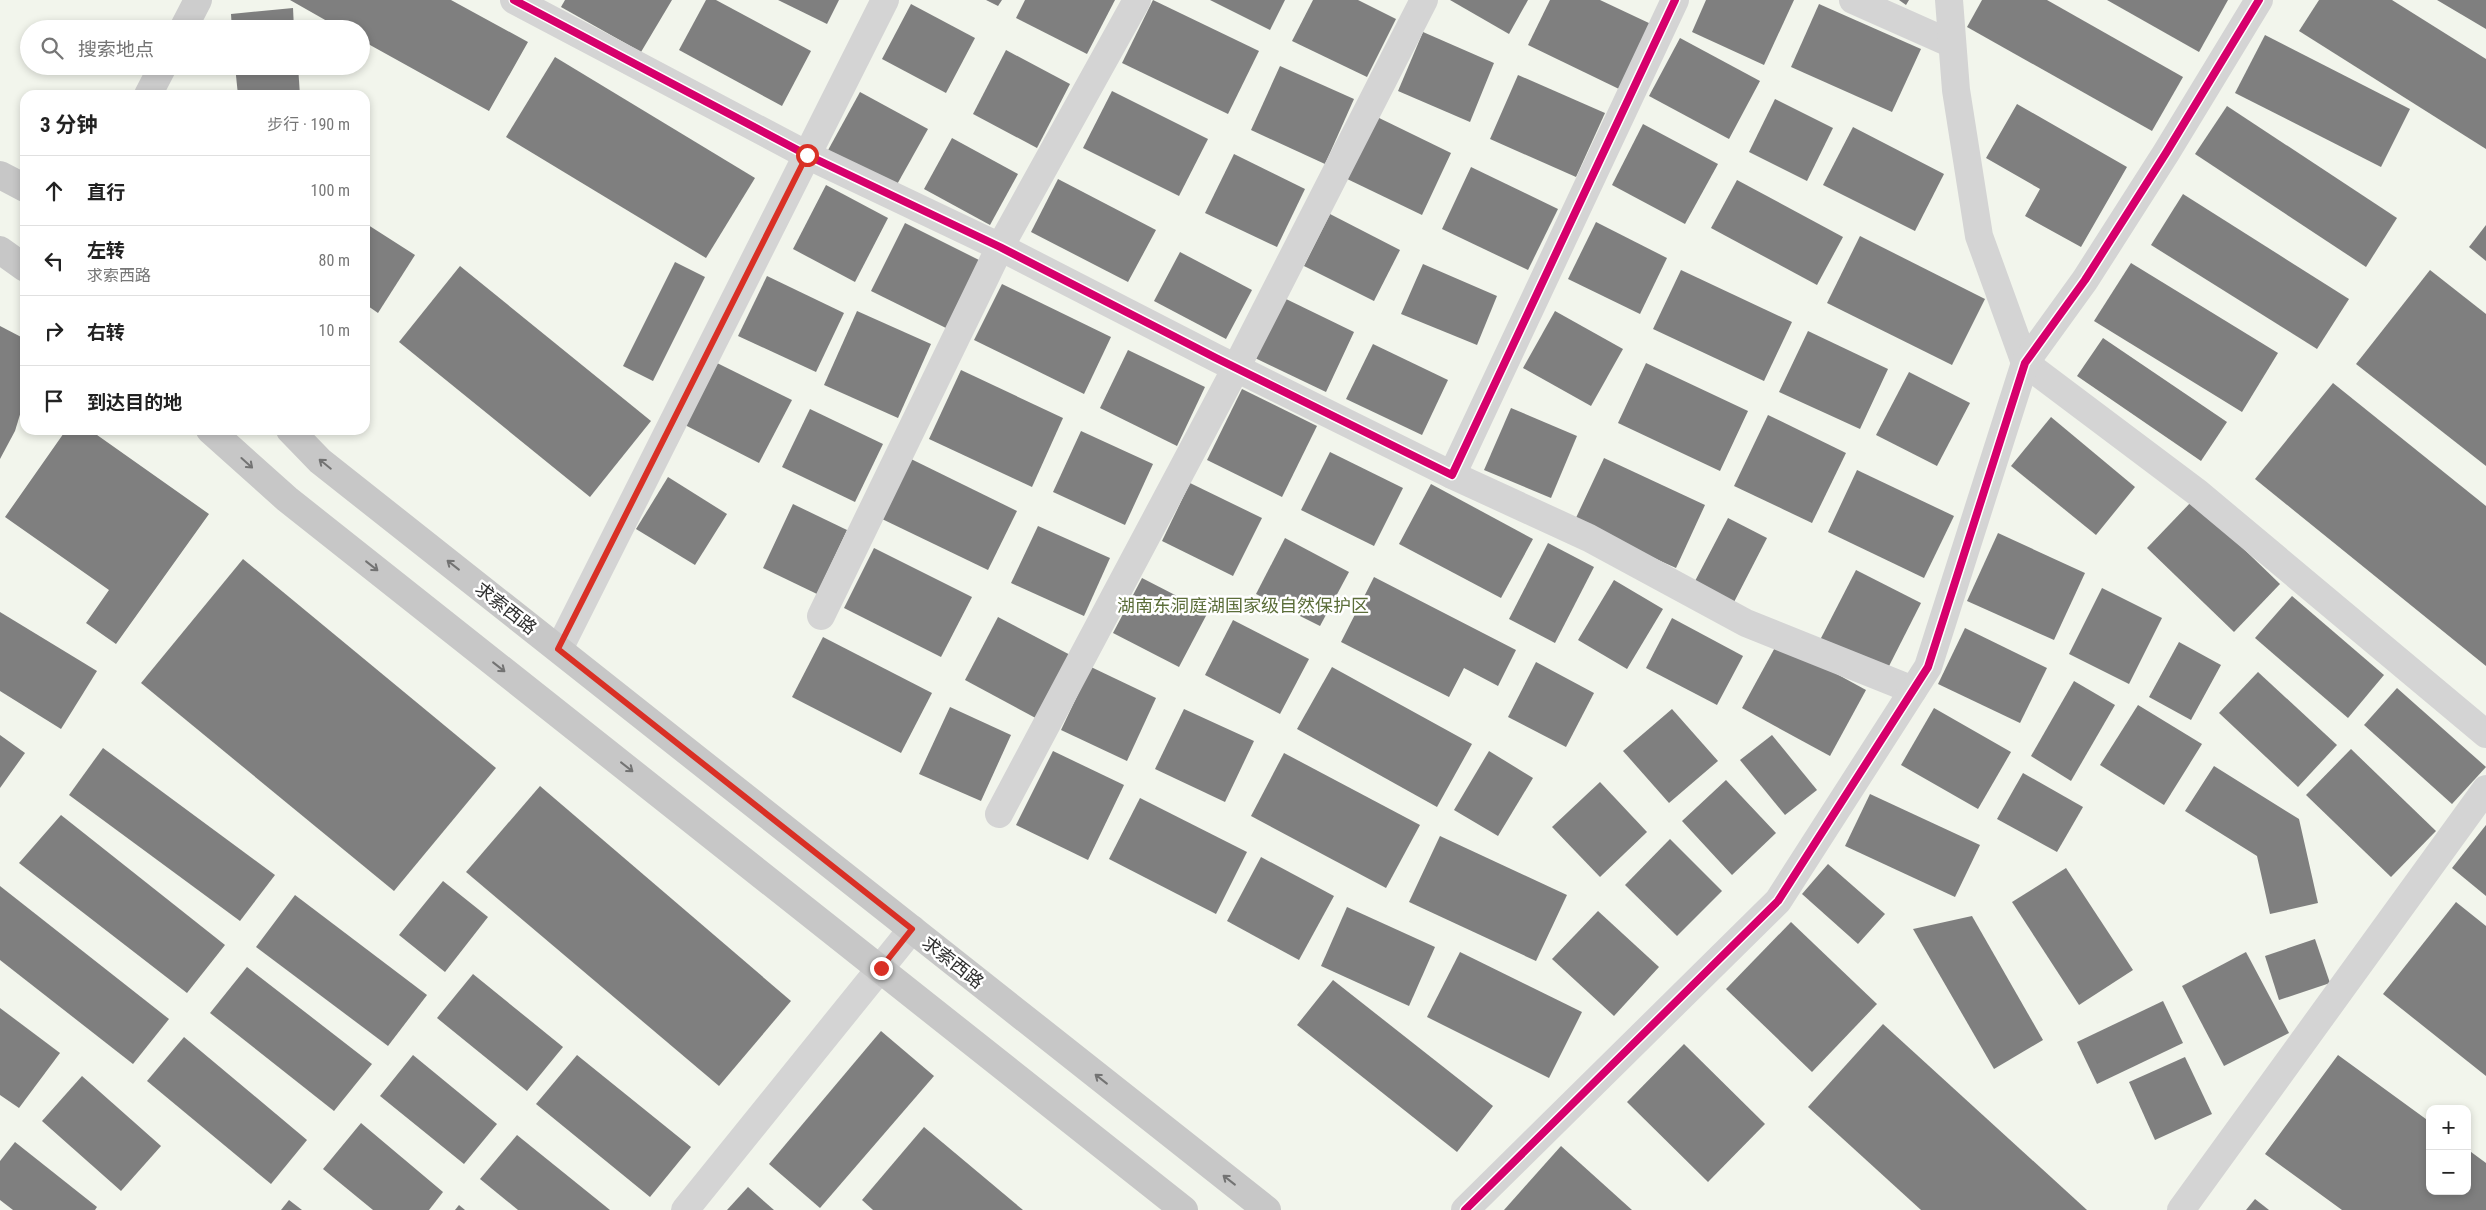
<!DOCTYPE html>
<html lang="zh">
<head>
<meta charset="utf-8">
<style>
  :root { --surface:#fff; --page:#f6f6f6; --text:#222; --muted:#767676; --line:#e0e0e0 }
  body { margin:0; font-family:"Roboto Condensed","Noto Sans SC",sans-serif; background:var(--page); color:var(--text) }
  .controls { position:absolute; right:15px; bottom:15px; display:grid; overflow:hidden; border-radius:10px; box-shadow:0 2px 8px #0003 }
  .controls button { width:45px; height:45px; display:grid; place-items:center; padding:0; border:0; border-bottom:1px solid var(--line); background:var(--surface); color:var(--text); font:25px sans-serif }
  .stop { position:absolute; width:15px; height:15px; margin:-11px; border:4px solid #d93025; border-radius:50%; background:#fff }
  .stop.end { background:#d93025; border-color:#fff; box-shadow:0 1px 5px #0008 }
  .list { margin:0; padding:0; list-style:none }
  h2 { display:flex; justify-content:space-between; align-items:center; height:65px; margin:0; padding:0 20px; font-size:21px }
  h2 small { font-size:16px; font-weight:400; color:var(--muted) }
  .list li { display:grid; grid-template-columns:32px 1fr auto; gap:15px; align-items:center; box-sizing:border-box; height:70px; padding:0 20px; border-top:1px solid var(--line) }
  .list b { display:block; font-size:19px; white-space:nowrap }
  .list p { margin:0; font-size:16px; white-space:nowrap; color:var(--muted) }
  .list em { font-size:16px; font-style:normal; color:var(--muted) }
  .icon { flex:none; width:28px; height:28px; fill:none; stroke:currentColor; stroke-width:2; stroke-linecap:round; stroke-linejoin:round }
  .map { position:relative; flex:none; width:2486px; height:1210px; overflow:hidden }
  .search { position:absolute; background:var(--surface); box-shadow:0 2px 8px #0003; left:20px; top:20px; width:350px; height:55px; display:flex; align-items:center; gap:12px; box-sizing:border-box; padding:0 18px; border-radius:28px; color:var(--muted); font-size:19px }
  .panel { position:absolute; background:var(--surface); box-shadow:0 2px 8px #0003; left:20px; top:90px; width:350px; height:345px; border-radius:15px }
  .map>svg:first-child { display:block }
  .green { fill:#f2f5ec; fill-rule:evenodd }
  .building { fill:#7f7f7f }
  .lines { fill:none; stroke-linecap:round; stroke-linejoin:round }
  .street { stroke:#d4d4d4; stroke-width:28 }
  .secondary { stroke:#cdcdcd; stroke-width:28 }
  .primary { stroke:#c7c7c7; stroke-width:28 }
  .cycleway-casing { stroke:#fff; stroke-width:11 }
  .cycleway { stroke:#d6006c; stroke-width:8 }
  .oneway { stroke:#737373 }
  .route { stroke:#d93025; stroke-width:6 }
  .labels { text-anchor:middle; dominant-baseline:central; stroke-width:5; stroke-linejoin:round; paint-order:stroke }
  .park-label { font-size:18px; fill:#5b6d39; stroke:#fff }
  .street-label { font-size:18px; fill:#2f2f2f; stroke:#fff }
</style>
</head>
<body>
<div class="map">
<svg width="2486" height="1210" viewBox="0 0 2486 1210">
  <rect width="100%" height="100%" fill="#fff"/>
  <path class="green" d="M0 0H2486V1210H0ZM29 29H361V66H29ZM25 95H365V430H25ZM2430 1109H2467V1191H2430Z"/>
  <g class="building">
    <polygon points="290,0 451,0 528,42 489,111 361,40 361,29 341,29"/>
    <polygon points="565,0 672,0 641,52 561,7"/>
    <polygon points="706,0 716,0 811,51 782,106 679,50"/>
    <polygon points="778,0 839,0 827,24"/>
    <polygon points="986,0 1002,0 998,6"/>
    <polygon points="1025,0 1115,0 1087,54 1016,18"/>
    <polygon points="1153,0 1259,51 1228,114 1122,63"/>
    <polygon points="1210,0 1285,0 1270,30"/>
    <polygon points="1313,0 1358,0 1396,19 1367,77 1292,41"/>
    <polygon points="1450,0 1528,0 1509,34"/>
    <polygon points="1550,0 1600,0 1651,24 1619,89 1528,45"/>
    <polygon points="1706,0 1794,0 1764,65 1692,32"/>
    <polygon points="1899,0 1909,0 1906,5"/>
    <polygon points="1982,0 2047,0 2183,77 2152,131 1967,27"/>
    <polygon points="2107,0 2228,0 2199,52"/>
    <polygon points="2319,0 2392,0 2486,59 2486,149 2299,31"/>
    <polygon points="2437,0 2486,0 2486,29"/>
    <polygon points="911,4 975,38 946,93 882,59"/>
    <polygon points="1819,4 1921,49 1892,112 1791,67"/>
    <polygon points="293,8 294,29 232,29 231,14"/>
    <polygon points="1423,32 1494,63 1470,122 1398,91"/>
    <polygon points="2265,35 2410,109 2381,167 2235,93"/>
    <polygon points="1680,38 1760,81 1729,139 1649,96"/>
    <polygon points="1006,50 1070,84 1037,148 973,114"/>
    <polygon points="555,57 755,178 706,258 506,137"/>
    <polygon points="235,66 298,66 300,95 238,95"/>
    <polygon points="1280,66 1354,99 1325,164 1251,130"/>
    <polygon points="1518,75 1605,113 1576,177 1490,139"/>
    <polygon points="1112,91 1208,139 1179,196 1083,148"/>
    <polygon points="860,92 928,129 895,188 827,152"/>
    <polygon points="1775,99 1833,128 1807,181 1749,152"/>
    <polygon points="2017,104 2127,167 2081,247 2025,216 2040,189 1986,158"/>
    <polygon points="2227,106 2397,218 2366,267 2195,154"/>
    <polygon points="1373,115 1451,153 1422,215 1343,177"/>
    <polygon points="1643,124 1718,164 1685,224 1612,185"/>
    <polygon points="1853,127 1944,174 1915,231 1823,185"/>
    <polygon points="952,138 1018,174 990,225 924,189"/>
    <polygon points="1234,154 1305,189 1277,247 1205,213"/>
    <polygon points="1471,167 1558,209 1528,270 1442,229"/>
    <polygon points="1058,179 1156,230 1128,282 1031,232"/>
    <polygon points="1737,180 1843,237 1817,285 1711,228"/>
    <polygon points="826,185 888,218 855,282 793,249"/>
    <polygon points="2183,194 2349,299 2317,349 2151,245"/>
    <polygon points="1330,214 1400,250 1374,301 1304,266"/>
    <polygon points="1596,222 1667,258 1640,314 1568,279"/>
    <polygon points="365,223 415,255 378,313 365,304"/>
    <polygon points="905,223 983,262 950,330 871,291"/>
    <polygon points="2486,225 2486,261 2469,247"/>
    <polygon points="1860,236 1985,299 1952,365 1827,303"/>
    <polygon points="1180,252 1252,290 1226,339 1154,301"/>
    <polygon points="675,262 705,277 653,381 623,366"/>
    <polygon points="2131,263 2278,353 2242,412 2094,321"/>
    <polygon points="1423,264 1497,296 1477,345 1401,314"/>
    <polygon points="460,266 651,421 590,497 399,342"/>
    <polygon points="1681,270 1792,322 1764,381 1653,329"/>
    <polygon points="2430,270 2486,314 2486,466 2356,364"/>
    <polygon points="767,276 844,313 816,372 738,336"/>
    <polygon points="1002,284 1111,337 1084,394 974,340"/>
    <polygon points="1284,298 1354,332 1326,392 1255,358"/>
    <polygon points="857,311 931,344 898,418 824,385"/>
    <polygon points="1555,311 1623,349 1591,406 1523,368"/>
    <polygon points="0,326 25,339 25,398 15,431 0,459"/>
    <polygon points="1808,331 1888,369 1860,429 1779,392"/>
    <polygon points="2103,338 2227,422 2201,461 2077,376"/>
    <polygon points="1373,344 1448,380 1422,435 1346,399"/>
    <polygon points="1128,350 1205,387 1177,446 1100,408"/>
    <polygon points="715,362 792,400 759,463 683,424"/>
    <polygon points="1646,363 1748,411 1720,471 1618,423"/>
    <polygon points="961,370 1063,418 1032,487 929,439"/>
    <polygon points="1909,372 1970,403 1937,466 1876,435"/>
    <polygon points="2333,383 2486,506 2486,666 2255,479"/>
    <polygon points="1242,389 1317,426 1282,497 1207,460"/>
    <polygon points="1511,408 1577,436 1551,498 1484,470"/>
    <polygon points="810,409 883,444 855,502 782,467"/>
    <polygon points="1768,415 1846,453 1812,523 1734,486"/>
    <polygon points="2051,417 2135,487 2096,535 2011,466"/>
    <polygon points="66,430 90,430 209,514 116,644 86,623 109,590 5,517"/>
    <polygon points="1081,431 1153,464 1125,525 1053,492"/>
    <polygon points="1330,452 1403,488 1374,546 1301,510"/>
    <polygon points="1604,458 1705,505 1676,568 1574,522"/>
    <polygon points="911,459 1017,511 988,570 882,519"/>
    <polygon points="1857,470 1954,516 1924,578 1828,532"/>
    <polygon points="668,477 727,514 695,565 636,529"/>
    <polygon points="1190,483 1262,518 1233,576 1162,541"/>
    <polygon points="1431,484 1533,539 1501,598 1399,544"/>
    <polygon points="2193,500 2280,584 2234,632 2147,548"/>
    <polygon points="793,504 847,530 817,594 763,568"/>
    <polygon points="1728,518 1767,538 1733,604 1694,583"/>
    <polygon points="1038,526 1110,558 1084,616 1011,583"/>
    <polygon points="1998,533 2085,573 2054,640 1967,601"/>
    <polygon points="1285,538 1349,572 1320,626 1256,594"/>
    <polygon points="1548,543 1594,567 1555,643 1509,619"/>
    <polygon points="874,548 972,597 941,657 844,608"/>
    <polygon points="243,559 496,768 394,891 141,683"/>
    <polygon points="1856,570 1921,603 1885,674 1820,640"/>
    <polygon points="1374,577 1516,650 1498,686 1464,668 1449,697 1341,642"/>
    <polygon points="1142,578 1208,612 1179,667 1113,633"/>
    <polygon points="1614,580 1663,609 1627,669 1578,640"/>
    <polygon points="2102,588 2162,618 2129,684 2069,654"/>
    <polygon points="2292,596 2384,675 2348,718 2255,638"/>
    <polygon points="0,612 97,671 61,729 0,691"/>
    <polygon points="998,617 1076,658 1043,722 965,680"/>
    <polygon points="1672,618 1743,656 1717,705 1646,668"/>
    <polygon points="1233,620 1309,659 1280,714 1205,675"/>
    <polygon points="1965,628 2047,668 2020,723 1938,684"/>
    <polygon points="823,637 932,693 901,753 792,697"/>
    <polygon points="1778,642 1866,690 1830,756 1742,708"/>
    <polygon points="2179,642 2221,665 2191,720 2149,697"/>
    <polygon points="1536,662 1594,693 1566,747 1508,717"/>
    <polygon points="1091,667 1156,698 1127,761 1061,730"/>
    <polygon points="1332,667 1472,744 1437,807 1297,729"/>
    <polygon points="2258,672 2337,745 2298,787 2219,713"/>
    <polygon points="2074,681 2115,705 2071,781 2031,756"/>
    <polygon points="2397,688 2486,767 2452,804 2364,725"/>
    <polygon points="2138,705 2202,744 2164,805 2100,765"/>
    <polygon points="950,707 1011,735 981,801 919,774"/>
    <polygon points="1934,708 2011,752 1978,809 1901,765"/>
    <polygon points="1184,709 1254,741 1225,802 1155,769"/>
    <polygon points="1672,709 1718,761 1669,803 1623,751"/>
    <polygon points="0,735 25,753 0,788"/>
    <polygon points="1772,735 1817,790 1785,815 1740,760"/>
    <polygon points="103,748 275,875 240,921 69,795"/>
    <polygon points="2351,749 2436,831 2391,877 2306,795"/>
    <polygon points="1053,751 1124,785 1088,860 1016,825"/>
    <polygon points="1489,751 1533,778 1498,836 1454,810"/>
    <polygon points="1284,753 1420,825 1386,888 1251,816"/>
    <polygon points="2214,766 2299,819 2318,903 2270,914 2257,856 2185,811"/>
    <polygon points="2023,773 2083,807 2057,852 1997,819"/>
    <polygon points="1726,780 1776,833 1732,875 1682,821"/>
    <polygon points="1600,782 1647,832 1600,877 1552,827"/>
    <polygon points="540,786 791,1001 719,1086 466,872"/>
    <polygon points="1870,794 1980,845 1955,897 1845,846"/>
    <polygon points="1140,798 1247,852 1216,914 1109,859"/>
    <polygon points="61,815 225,945 187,993 19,863"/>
    <polygon points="2486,825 2486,896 2452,868"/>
    <polygon points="1440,836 1567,895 1536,961 1409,902"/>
    <polygon points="1670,839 1722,891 1677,936 1625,885"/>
    <polygon points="1261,857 1334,896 1299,960 1227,921"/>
    <polygon points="1828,864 1885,914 1858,944 1802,894"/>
    <polygon points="2066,868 2133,970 2079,1005 2012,902"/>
    <polygon points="443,881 488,917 445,972 399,935"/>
    <polygon points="0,886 169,1019 133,1064 0,960"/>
    <polygon points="295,895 427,995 388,1046 256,947"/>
    <polygon points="2456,902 2486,926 2486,1076 2383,994"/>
    <polygon points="1347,907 1435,947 1409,1006 1321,966"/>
    <polygon points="1598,911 1659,967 1614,1016 1552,959"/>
    <polygon points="1972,916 2043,1040 1994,1069 1913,929"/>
    <polygon points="1791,922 1877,1004 1812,1072 1726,989"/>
    <polygon points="2315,939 2330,983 2279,1000 2265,956"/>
    <polygon points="1460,952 1582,1012 1549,1078 1427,1017"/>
    <polygon points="2246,952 2289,1033 2224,1066 2182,986"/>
    <polygon points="247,967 372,1064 334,1111 210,1013"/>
    <polygon points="473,974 563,1047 527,1091 437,1018"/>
    <polygon points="1333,980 1493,1106 1457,1152 1297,1025"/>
    <polygon points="2163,1001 2183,1043 2097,1084 2077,1042"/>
    <polygon points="0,1008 60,1053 19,1108 0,1095"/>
    <polygon points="1883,1024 2087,1210 1921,1210 1808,1107"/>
    <polygon points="881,1031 934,1076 820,1208 769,1164"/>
    <polygon points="184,1037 307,1140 271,1184 147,1081"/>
    <polygon points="1684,1044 1765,1124 1708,1182 1627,1102"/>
    <polygon points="413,1055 497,1124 464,1164 380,1096"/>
    <polygon points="577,1055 691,1147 650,1197 536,1104"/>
    <polygon points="2338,1055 2430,1122 2430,1191 2467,1191 2467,1149 2486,1163 2486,1210 2342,1210 2265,1154"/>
    <polygon points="2185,1057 2212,1114 2155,1140 2129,1082"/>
    <polygon points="82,1076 161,1146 121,1191 42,1121"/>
    <polygon points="361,1123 443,1192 429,1210 373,1210 323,1169"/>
    <polygon points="924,1127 1023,1210 873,1210 862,1200"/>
    <polygon points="517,1135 610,1210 518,1210 480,1179"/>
    <polygon points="15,1142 97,1207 95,1210 13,1210 0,1200 0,1161"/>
    <polygon points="1561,1146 1632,1210 1504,1210"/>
    <polygon points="748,1187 774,1210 727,1210"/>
    <polygon points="2255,1199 2269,1210 2246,1210"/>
    <polygon points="289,1200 302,1210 281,1210"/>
    <polygon points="459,1205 465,1210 455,1210"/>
  </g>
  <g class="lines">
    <g class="street">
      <polyline points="514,0 807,155 1000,247 1216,358 1452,475 1675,0"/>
      <polyline points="1853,0 1952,44"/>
      <polyline points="1949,0 1956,90 1979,236 2025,363 2198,493 2486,734"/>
      <polyline points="1452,475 1589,538 1746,623 1913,690"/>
      <polyline points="821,616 1000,247 1137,0"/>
      <polyline points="559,649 885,0"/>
      <polyline points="999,814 1236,368 1424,0"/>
      <polyline points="685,1210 912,929"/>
      <polyline points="1465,1210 1778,901 1928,667 2025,363 2085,280 2166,153 2259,0"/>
      <polyline points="2181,1210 2486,789"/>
    </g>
    <g class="secondary">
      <polyline points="183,29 198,0"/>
      <polyline points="148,95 163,66"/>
    </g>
    <g class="primary">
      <polyline points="0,175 25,188"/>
      <polyline points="0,250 25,268"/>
      <polyline points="210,430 287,499 1184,1210"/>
      <polyline points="290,430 320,461 1267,1210"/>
    </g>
    <g class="cycleway-casing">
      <g id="cycleway">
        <polyline points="514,0 807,155 1000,247 1216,358 1452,475 1675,0"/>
        <polyline points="1465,1210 1778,901 1928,667 2025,363 2085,280 2166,153 2259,0"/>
      </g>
    </g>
    <use href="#cycleway" class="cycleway"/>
  </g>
  <defs><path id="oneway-shaft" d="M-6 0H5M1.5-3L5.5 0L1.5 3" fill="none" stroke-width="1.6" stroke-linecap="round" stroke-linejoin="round" transform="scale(1.25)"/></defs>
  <g class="oneway">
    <use href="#oneway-shaft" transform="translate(247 463) rotate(42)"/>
    <use href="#oneway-shaft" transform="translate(325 464) rotate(-141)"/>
    <use href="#oneway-shaft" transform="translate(453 565) rotate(-142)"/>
    <use href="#oneway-shaft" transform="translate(372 566) rotate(38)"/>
    <use href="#oneway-shaft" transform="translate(499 667) rotate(38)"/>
    <use href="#oneway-shaft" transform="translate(627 767) rotate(38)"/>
    <use href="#oneway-shaft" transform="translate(1101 1079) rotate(-142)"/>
    <use href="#oneway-shaft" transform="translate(1229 1180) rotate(-142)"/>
  </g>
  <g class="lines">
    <polyline class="route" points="807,155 558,649 912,929 881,968"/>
  </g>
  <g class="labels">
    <g class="park-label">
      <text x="1243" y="605">湖南东洞庭湖国家级自然保护区</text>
    </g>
    <g class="street-label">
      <text transform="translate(506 608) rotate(38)">求索西路</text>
      <text transform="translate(953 962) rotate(38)">求索西路</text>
    </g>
  </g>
</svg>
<div class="controls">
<button>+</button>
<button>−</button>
</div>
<div class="stop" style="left:807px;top:155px"></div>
<div class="stop end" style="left:881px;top:968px"></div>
<div class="search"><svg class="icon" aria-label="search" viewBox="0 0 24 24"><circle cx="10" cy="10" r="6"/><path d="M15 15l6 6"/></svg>搜索地点</div>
<section class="panel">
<h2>3 分钟<small>步行 · 190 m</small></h2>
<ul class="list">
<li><svg class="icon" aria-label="ahead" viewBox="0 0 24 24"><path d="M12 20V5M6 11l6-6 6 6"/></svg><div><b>直行</b></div><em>100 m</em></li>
<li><svg class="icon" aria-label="left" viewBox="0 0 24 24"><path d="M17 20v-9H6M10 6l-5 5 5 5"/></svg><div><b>左转</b><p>求索西路</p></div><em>80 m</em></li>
<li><svg class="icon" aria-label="right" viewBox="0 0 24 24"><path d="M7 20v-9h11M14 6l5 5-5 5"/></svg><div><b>右转</b></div><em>10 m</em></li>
<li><svg class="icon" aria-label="arrive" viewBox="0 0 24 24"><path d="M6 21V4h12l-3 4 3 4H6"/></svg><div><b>到达目的地</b></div></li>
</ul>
</section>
</div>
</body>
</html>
